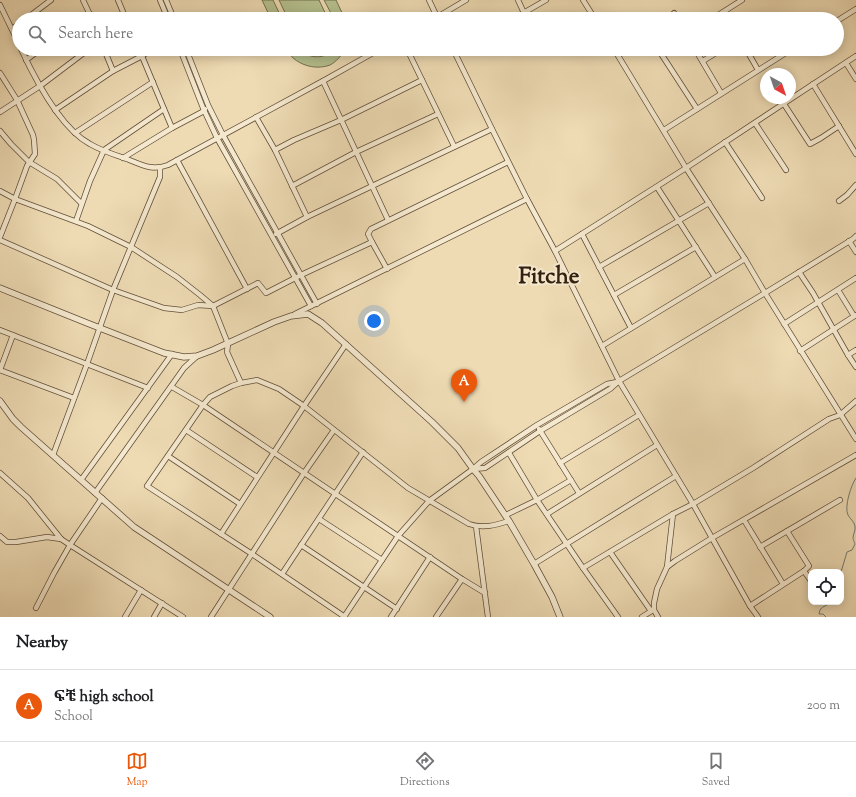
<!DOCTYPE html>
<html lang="en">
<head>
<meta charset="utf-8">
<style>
  :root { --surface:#fff; --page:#f2f2f2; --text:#202124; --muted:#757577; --line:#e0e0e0; --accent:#ea580c }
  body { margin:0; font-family:"Sorts Mill Goudy","Noto Serif Ethiopic",serif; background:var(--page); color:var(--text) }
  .controls { position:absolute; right:12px; bottom:12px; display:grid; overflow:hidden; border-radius:8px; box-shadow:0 2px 10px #0003 }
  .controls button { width:36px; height:36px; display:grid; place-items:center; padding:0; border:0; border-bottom:1px solid var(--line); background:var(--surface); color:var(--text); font:20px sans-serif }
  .compass { position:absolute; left:760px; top:68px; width:36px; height:36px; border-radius:50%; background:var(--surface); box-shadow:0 2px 10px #0003; rotate:140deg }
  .you { position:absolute; left:374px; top:321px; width:14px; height:14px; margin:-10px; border:3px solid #fff; border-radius:50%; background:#1a73e8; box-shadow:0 0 0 6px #1a73e833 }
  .badge { display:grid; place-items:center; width:26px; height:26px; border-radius:50%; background:var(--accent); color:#fff; font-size:13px; font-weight:700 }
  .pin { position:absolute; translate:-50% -33px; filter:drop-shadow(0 1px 2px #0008) }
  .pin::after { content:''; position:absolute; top:21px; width:14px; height:12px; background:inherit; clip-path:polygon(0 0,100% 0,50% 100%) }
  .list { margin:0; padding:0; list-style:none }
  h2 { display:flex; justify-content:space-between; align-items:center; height:52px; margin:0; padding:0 16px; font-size:17px }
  h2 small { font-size:13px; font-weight:400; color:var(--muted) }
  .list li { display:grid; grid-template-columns:26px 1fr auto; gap:12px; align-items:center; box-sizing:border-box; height:72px; padding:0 16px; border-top:1px solid var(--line) }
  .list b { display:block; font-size:15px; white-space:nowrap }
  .list p { margin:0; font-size:13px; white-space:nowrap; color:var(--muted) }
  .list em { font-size:13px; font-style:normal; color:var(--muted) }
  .icon { flex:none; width:22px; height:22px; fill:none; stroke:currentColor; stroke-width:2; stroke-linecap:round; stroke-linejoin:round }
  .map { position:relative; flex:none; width:856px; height:617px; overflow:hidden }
  .search { position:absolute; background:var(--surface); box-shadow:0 2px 10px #0003; left:12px; right:12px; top:12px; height:44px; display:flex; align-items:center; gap:10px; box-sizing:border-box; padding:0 14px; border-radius:22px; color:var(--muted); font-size:15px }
  .sheet { height:124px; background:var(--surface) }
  nav { display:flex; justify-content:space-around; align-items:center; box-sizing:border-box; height:56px; border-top:1px solid var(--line); background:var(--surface); font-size:11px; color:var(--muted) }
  nav a { display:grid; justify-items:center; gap:2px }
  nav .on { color:var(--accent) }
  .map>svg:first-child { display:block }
  .pitch { fill:#b6c18f; stroke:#757050 }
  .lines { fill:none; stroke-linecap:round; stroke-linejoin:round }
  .stream { stroke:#727c73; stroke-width:1 }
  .minor-casing { stroke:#624f39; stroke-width:6 }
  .tertiary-casing { stroke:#624f39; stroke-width:7 }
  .minor { stroke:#f4e8ce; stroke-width:4.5 }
  .tertiary { stroke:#f4e8ce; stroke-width:5.5 }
  .labels { text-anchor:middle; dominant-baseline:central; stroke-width:4; stroke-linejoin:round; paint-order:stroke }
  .town-label { font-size:23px; font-weight:bold; fill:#342010; stroke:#f4e8ce }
</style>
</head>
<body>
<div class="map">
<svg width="856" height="617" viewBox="0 0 856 617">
  <rect width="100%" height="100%" fill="#eedbb4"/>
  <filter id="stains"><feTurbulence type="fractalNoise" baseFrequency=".005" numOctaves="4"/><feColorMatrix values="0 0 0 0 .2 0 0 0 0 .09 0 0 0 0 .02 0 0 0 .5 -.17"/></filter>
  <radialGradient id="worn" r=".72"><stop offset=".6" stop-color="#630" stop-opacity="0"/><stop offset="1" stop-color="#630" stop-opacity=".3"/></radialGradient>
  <g class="pitch">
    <polygon points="262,0 273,0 282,19 271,19"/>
    <polygon points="279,0 319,0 328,19 288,19"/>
    <polygon points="324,0 336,0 345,19 334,19"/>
    <path d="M286 49H299C305 56 317 59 326 55 328 54 331 51 333 49H345C342 55 336 62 330 65 314 71 294 64 286 49Z"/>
  </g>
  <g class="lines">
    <g class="stream">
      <path d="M841 572 847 552 852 550 855 544C855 544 853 539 853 538 853 534 856 530 855 526 854 521 850 519 848 515 844 507 851 485 856 478"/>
      <path d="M826 617 823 614H819C820 605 827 607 831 602"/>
    </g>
    <g class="minor-casing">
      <g id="minor">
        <polyline points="83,0 92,19"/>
        <polyline points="118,0 126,19"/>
        <polyline points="160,0 168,19"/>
        <polyline points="166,0 174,19"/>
        <polyline points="429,0 438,19"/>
        <polyline points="518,0 524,13"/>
        <polyline points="583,0 595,19"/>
        <polyline points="0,5 19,44"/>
        <polyline points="674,13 678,19"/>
        <polyline points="26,19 51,0"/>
        <polyline points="81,19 89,13"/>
        <polyline points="434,19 466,0"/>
        <polyline points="513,19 546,0"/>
        <polyline points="712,19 742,0"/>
        <polyline points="837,21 856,9"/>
        <polyline points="12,29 19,24"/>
        <path d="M21 49C35 79 60 128 90 144 102 151 115 155 127 159 142 165 152 171 168 165L323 81 380 49"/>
        <polyline points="104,49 113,71"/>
        <polyline points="139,49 172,128 204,111 205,109"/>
        <polyline points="180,49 203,108 217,138 311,306"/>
        <polyline points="186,49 208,105 223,135 317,304"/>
        <polyline points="407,49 454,146"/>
        <polyline points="453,49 492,129 527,199 555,251 619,381 693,504 750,606 758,617"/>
        <polyline points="614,49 686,168 745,259 765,293 856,439"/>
        <polyline points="658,49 697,109"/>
        <polyline points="695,49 721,93"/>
        <polyline points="746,49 758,70"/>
        <polyline points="26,60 41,49"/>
        <polyline points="703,61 722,49"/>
        <polyline points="846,63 856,79"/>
        <polyline points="0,73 17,100 33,135 34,140 35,154 27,166 15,199 0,237"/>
        <polyline points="323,81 388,220"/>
        <polyline points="813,84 856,154"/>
        <polyline points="784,104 810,144 821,138 839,126"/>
        <polyline points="55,110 113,71 142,56 152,49"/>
        <polyline points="0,112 40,86 89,49"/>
        <polyline points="256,117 275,150 307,217"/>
        <polyline points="755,123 786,170"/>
        <polyline points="664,130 792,49"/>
        <polyline points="0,131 11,144 29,162 57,179 81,203"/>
        <polyline points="75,133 153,82"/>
        <polyline points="725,142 762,198"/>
        <polyline points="275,150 294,140 341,120 422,80"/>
        <polyline points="123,158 172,128"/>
        <polyline points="177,160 247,289"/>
        <polyline points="292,186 356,152 438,114"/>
        <polyline points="657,187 715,277"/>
        <polyline points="0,191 15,199 88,226 131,247 177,277 200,295 213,306 228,344 227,352 241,383"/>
        <polyline points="839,201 847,195 856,185"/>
        <polyline points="76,221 90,181 104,150 164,109"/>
        <polyline points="276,234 307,217 492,129"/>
        <polyline points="582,234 631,328"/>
        <polyline points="0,240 113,290 164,308 182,310 198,305 213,306 258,283 266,293 301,275 372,242 368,234 371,229 508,162"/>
        <polyline points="849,241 856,252"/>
        <polyline points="372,242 387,269"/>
        <polyline points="555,251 686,168 856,56"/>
        <polyline points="599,267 709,203"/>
        <polyline points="799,272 813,293 848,355 856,367"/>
        <polyline points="838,290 854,316"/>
        <polyline points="614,295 696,247"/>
        <polyline points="295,314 527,199"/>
        <polyline points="784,324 856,278"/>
        <polyline points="0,330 148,388"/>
        <polyline points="602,346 745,259"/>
        <polyline points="800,351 856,315"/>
        <polyline points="848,355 856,350"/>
        <polyline points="0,370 74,398"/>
        <polyline points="0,370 13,335"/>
        <polyline points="172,387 203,405 462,579 485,593"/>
        <polyline points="539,429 579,493"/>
        <polyline points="186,430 257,477"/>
        <polyline points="509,453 537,500 583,568 618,617"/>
        <polyline points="53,455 87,364 113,290 160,177 160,168"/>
        <polyline points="168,456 240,504"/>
        <polyline points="560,463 639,415"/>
        <polyline points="473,469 485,468 540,431 610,389 619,381 765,293 853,239 856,236"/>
        <polyline points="0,473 28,498 61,539 70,545 183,617"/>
        <polyline points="81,480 172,354"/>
        <polyline points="95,493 184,368 197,356"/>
        <polyline points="547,514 657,445"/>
        <polyline points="506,515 537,500 571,480"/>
        <polyline points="319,519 382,560"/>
        <polyline points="744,520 783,584"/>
        <polyline points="476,526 487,610 488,617"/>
        <polyline points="221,534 304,406 346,344"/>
        <polyline points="0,536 7,542 16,542 47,537 61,539"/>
        <polyline points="301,545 397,609"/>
        <polyline points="760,547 840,500"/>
        <polyline points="610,552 651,611"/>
        <polyline points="534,564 676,476"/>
        <polyline points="667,567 675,561 712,538 856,455"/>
        <polyline points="583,568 673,514 693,504 753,468 829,419 840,415 856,401"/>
        <polyline points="804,571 811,581"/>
        <polyline points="282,574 363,452"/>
        <polyline points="750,606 804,571 809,566 787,531"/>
        <polyline points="36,608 54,573 70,545 102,498"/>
        <polyline points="125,617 141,590"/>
        <polyline points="154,617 162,603"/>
        <polyline points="211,617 304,473 334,430"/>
        <polyline points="344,617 398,536 429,501 473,469 481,462 537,425 607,384 617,382"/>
        <path d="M345 617 252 554 147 486 203 405 210 397 232 386 241 383 257 380 279 389 304 406 408 488 469 524C483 529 496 525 509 521"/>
        <polyline points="391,617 430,557"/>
        <polyline points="436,617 462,579"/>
        <polyline points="642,617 653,610"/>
        <polyline points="658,617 654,610 654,603 657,589 667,567 673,514"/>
      </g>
    </g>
    <g class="tertiary-casing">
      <g id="tertiary">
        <polyline points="0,288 87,323 164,353 184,357 197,356 213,350 274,322 291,316 308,314 322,323 432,422 458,448 473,469 479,476 509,521 534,564 552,597 560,617"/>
        <polyline points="0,401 13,419 21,427 134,527 270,617"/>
      </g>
    </g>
    <use href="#minor" class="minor"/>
    <use href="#tertiary" class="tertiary"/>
  </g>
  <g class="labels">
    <g class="town-label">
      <text x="549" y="277">Fitche</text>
    </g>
  </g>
  <rect width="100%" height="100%" filter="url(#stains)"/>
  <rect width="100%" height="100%" fill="url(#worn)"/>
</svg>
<div class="controls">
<button><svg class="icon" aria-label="locate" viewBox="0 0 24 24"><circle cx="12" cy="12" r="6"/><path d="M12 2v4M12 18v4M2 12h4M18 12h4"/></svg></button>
</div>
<svg class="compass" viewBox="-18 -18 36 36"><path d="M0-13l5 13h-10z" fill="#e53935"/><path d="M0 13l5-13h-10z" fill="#757577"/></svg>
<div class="you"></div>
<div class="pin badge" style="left:464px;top:402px">A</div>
<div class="search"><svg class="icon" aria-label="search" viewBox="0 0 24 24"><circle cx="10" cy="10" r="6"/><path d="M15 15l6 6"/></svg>Search here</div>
</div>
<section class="sheet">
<h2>Nearby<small></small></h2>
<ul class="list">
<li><span class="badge">A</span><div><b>ፍቼ high school</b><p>School</p></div><em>200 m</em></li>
</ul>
</section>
<nav>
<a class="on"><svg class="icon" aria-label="map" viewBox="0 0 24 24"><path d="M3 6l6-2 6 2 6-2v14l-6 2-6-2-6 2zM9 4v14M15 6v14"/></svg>Map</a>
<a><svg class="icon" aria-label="directions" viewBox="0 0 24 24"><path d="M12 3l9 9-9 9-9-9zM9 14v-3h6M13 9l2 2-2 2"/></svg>Directions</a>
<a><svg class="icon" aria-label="saved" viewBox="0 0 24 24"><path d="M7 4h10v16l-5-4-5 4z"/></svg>Saved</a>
</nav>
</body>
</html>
